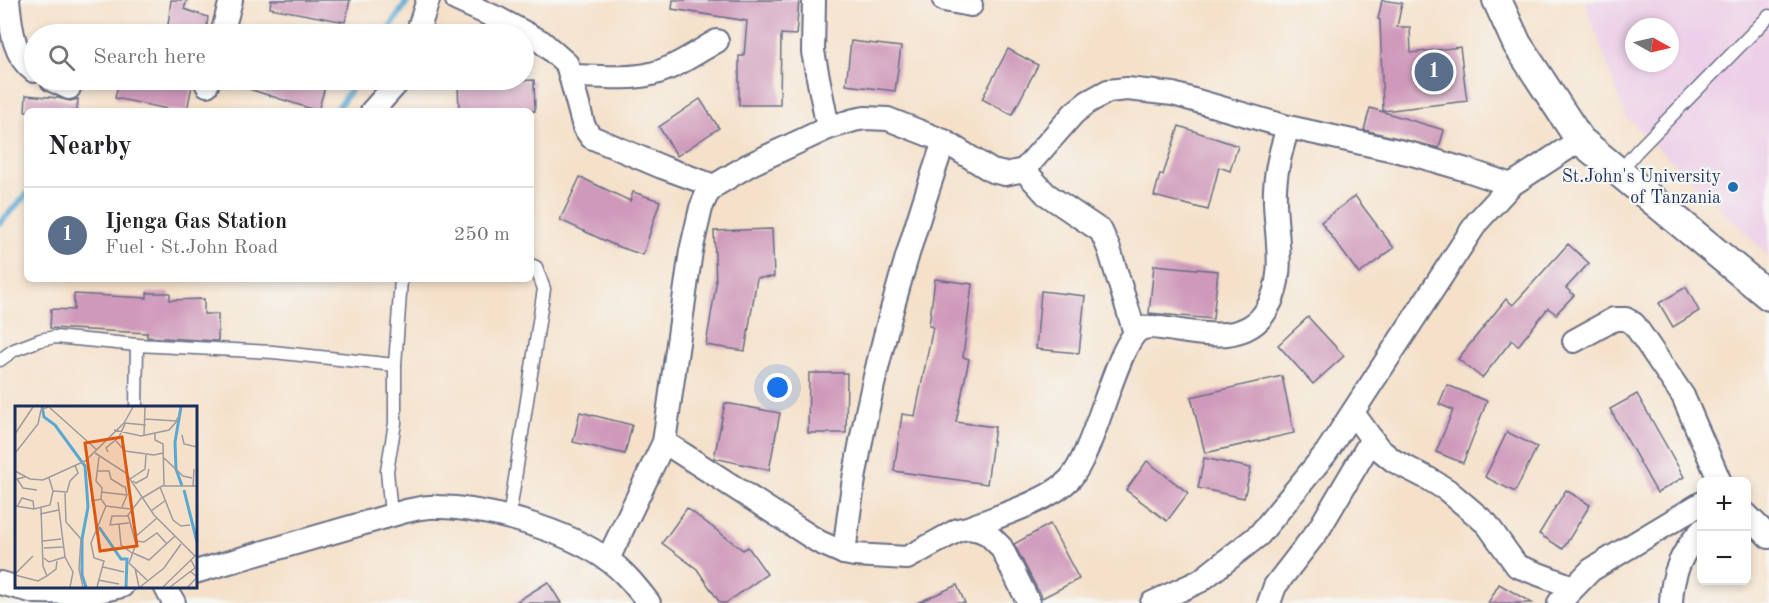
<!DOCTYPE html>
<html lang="en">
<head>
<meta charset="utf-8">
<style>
  :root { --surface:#fff; --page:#f6f6f6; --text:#202124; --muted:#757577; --line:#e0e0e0; --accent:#1f6fb2 }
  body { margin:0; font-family:"Old Standard TT",serif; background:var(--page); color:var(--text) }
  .controls { position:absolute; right:18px; bottom:18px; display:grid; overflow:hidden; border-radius:9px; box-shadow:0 3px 9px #0003 }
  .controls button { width:54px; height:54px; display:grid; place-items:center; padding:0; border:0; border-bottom:2px solid var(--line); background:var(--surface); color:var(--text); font:30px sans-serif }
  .compass { position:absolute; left:1625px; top:18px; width:54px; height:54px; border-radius:50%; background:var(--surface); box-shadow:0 3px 9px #0003; rotate:98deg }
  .you { position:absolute; left:778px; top:388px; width:21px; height:21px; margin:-15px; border:4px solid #fff; border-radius:50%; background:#1a73e8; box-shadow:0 0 0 9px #1a73e833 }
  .badge { display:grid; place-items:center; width:39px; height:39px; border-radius:50%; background:var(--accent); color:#fff; font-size:20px; font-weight:700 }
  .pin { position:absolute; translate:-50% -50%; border:3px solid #fff; box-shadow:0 2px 6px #0006 }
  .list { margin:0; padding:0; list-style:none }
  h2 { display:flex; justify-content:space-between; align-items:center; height:78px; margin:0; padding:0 24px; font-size:26px }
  h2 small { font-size:20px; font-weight:400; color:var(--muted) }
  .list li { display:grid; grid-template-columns:39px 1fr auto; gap:18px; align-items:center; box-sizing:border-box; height:96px; padding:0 24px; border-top:2px solid var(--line) }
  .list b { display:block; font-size:22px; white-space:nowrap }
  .list p { margin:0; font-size:20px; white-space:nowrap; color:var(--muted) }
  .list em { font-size:20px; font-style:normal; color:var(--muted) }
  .icon { flex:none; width:33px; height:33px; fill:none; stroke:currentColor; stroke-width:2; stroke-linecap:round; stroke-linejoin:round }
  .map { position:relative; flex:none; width:1769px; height:603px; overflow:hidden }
  .search { position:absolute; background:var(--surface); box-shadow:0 3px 9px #0003; left:24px; top:24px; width:510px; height:66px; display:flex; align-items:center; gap:15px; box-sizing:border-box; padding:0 21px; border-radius:33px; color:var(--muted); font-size:22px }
  .panel { position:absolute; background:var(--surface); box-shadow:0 3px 9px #0003; left:24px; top:108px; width:510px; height:174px; border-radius:9px }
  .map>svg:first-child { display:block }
  .built { fill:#edd0e8; fill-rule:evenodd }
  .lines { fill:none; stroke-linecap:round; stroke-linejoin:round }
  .stream { stroke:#57a8d2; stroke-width:6 }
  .building { fill:#cf99ba }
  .service-casing { stroke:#676d84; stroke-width:15 }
  .minor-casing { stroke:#676d84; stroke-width:26 }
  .tertiary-casing { stroke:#676d84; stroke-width:32 }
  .service { stroke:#fff; stroke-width:12 }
  .minor { stroke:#fff; stroke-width:22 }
  .tertiary { stroke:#fff; stroke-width:28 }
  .poi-dot { fill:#1f6fb2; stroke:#f6f6f2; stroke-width:2 }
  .labels { text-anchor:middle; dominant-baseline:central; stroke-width:4.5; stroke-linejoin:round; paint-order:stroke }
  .poi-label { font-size:18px; fill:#1b2f5e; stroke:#f6f6f2; text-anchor:end }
  .inset-river { fill:none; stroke:#57a8d2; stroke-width:3 }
  .inset-road { fill:none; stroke:#9e9a9f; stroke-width:1.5 }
  .view { fill:#de5710; fill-opacity:0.15; stroke:#de5710; stroke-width:3 }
  .inset-edge { fill:none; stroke:#1b2f5e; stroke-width:3 }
</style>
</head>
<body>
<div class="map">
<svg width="1769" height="603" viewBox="0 0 1769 603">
  <rect width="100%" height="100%" fill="#f6f6f2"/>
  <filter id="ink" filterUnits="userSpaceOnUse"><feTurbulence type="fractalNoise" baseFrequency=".0167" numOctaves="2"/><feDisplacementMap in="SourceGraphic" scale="12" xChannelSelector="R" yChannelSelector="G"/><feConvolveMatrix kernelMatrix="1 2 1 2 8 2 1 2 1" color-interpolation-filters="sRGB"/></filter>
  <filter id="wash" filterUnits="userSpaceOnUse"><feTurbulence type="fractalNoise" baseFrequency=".008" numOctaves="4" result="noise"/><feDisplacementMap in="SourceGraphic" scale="24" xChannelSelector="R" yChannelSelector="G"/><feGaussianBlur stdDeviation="1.35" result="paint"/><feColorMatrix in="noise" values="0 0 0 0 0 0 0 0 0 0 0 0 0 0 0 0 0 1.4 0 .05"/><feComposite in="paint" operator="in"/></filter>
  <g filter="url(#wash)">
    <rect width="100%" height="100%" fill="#f5e1ca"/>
    <path class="built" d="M1584 0H1769V256L1626 117ZM1634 27H1670V63H1634Z"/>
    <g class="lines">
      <g class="stream">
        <polyline points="386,34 408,0"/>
        <polyline points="336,111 357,80"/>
        <polyline points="0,223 27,194"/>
      </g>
    </g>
    <g id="blocks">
      <g class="building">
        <polygon points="171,0 187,0 184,9 208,17 206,34 167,34"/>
        <polygon points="271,0 350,0 345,22 270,8"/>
        <polygon points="673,0 799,0 796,35 781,34 780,105 739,105 739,56 744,56 747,21 672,9"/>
        <polygon points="1382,0 1402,3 1397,27 1410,27 1411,53 1460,47 1467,101 1383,111 1380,20 1378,19"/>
        <polygon points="851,41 901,47 895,91 846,85"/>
        <polygon points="1008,49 1038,65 1012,115 982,99"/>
        <polygon points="119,80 193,80 187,111 177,111 115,98"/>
        <polygon points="231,80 327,80 318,111 230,83"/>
        <polygon points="534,80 535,111 459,111 458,84"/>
        <polygon points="26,95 58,98 70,101 78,99 77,111 25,111"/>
        <polygon points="700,99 719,128 677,156 659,127"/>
        <polygon points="1370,108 1444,130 1439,148 1364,130"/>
        <polygon points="1179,126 1238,146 1230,171 1219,167 1208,210 1154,196 1160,174 1163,175"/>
        <polygon points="580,177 630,201 633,192 660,201 643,255 614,245 560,220"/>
        <polygon points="1355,196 1394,248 1359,274 1321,222"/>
        <polygon points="772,229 774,277 757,278 745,351 706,345 716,285 714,231"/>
        <polygon points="1568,244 1589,263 1566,288 1574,295 1556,314 1548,308 1518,346 1512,340 1482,378 1458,359 1506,299 1513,305"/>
        <polygon points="1154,265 1218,271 1213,319 1149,313"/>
        <polygon points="935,279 972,284 963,357 969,359 956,422 995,427 987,484 894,471 902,414 915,416 933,327 929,326"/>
        <polygon points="1686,287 1699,311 1673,327 1659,303"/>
        <polygon points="1041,291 1085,296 1079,353 1036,349"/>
        <polygon points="147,293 170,293 170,300 204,299 204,314 218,314 218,341 147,337 147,333 50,328 51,309 74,310 74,294 147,298"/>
        <polygon points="1308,317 1344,356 1313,384 1278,345"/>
        <polygon points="809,373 847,373 846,433 808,433"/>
        <polygon points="1282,376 1294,433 1205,453 1191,397"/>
        <polygon points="1447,385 1487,401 1463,463 1436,452 1453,410 1439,404"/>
        <polygon points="1637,394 1684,477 1657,493 1610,409"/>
        <polygon points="725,403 780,413 769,470 714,458"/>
        <polygon points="580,412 632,425 625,454 573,442"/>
        <polygon points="1507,432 1537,447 1515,492 1485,477"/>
        <polygon points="1204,458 1251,468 1244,498 1198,488"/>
        <polygon points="1147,461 1188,493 1167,521 1126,490"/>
        <polygon points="1566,490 1590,505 1563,549 1539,534"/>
        <polygon points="687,508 743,550 748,547 767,574 726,603 720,603 697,569 662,543"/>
        <polygon points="1050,524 1079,579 1042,598 1014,544"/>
        <polygon points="548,582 561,603 514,603"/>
        <polygon points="1499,584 1532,603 1488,603"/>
        <polygon points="957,585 965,603 917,603"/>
      </g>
    </g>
  </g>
  <g filter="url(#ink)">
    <use href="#blocks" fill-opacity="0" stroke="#676d84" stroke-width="1.5"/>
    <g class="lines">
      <g class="service-casing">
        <g id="service">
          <polyline points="1620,171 1637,151 1769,16"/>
          <polyline points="0,360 14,350 40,340 55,337 137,345 273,352 395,365 395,423 387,471 391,515"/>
          <polyline points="395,365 401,279"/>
          <polyline points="136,408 137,345"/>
          <polyline points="509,518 544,289 536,267 531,265"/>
        </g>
      </g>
      <g class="minor-casing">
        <g id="minor">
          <path d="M8 0C11 25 12 55 34 71"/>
          <polyline points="457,0 497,18 542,42 567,64 584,127 591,137 662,167 714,186"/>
          <polyline points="814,0 813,52 828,128"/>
          <polyline points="944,0 971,5"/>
          <polyline points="222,34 231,0"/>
          <polyline points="417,34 428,0"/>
          <path d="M572 76C597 76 626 80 651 74 674 69 697 52 717 41"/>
          <polyline points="52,80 69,88"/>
          <polyline points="207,85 209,80"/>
          <polyline points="372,111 400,80"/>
          <polyline points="1024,170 1046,194 1101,231 1109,249 1135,333"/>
          <polyline points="1574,341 1614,319 1626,319 1634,324 1683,396 1720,482"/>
          <polyline points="1353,413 1379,449 1394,461 1429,479 1447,490 1487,524 1517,566 1573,587"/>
          <polyline points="664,442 819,542 844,553 854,555 907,558 958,530 968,528 979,530 988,534 1001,547 1029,603"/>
          <polyline points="1746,514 1769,537"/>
          <path d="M968 528C998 516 1049 501 1070 479 1096 450 1117 340 1141 329 1150 325 1159 328 1168 329 1201 334 1247 345 1267 309 1289 272 1273 229 1275 189 1276 167 1282 147 1288 127"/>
          <path d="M844 553C848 523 851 492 857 463 876 355 909 244 944 141"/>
          <polyline points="608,559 664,442 691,251 701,208 706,196 714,186 749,165 828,128 854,120 865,118 888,119 944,141 992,171 1005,174 1024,170 1074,113 1088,102 1108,91 1127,89 1173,94 1288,127 1412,154 1470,171 1511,185"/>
          <path d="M195 572 406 511C416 509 427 506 438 507 489 508 566 530 608 560 624 571 637 588 649 603"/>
          <polyline points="0,583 35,592 89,593 122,586"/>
          <polyline points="165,586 174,603"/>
          <polyline points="1152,603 1200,581 1259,535 1326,453 1477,222 1511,185 1580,140"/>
          <polyline points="1269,603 1275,586 1319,529 1372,439"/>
          <polyline points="1559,603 1591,570 1702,503"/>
          <path d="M1671 603C1672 573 1682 551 1702 530"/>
        </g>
      </g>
      <g class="tertiary-casing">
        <polyline id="tertiary" points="1497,0 1517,44 1580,140 1769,296"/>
      </g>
      <use href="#service" class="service"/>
      <use href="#minor" class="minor"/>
      <use href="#tertiary" class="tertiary"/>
    </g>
  </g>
  <circle class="poi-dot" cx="1733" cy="187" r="6"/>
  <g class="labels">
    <g class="poi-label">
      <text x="1721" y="177">St.John's University<tspan x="1721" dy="21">of Tanzania</tspan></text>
    </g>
  </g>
  <g transform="translate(15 406)">
    <rect width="182" height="182" fill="#f5e1ca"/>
    <path class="inset-river" d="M27 1 29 11 40 19 70 60 73 101 67 133V169L71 181M166 1 160 36 161 63 167 80M169 84 182 136M84 121 106 153H112L111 181"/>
    <path class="inset-road" d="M34 1 82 44M130 13 161 15 164 10M109 17 131 19M99 24 126 30 154 24 162 15M140 27V34L148 38 149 80M0 28 18 1M129 29 130 1M167 29 169 38 182 41M101 35 110 45 139 49 148 47M1 46 23 18 26 4 33 1M93 46 91 42 104 31 110 18M80 47 111 67 139 109 180 150M84 51 81 75 87 82 86 93 91 100 115 103M149 52 168 70 177 72M0 65 15 73 28 74 70 55 109 17 118 1M82 65H94L96 73 109 81M10 71 2 73 8 82 22 84M115 73 130 63 131 49M118 75 121 77 132 71 134 63M145 81 158 114 166 120 175 119M178 81 179 63M38 85 52 86 55 75 63 67 60 59M77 86V95L86 93M86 86 112 89M50 87 51 116 66 133 64 163 68 181M127 91 113 109 121 138 114 157 132 174M127 92 147 80H182M43 96 50 151 58 166 55 181M0 100 19 103 35 99 38 85 34 72M2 101 7 92 18 95 19 103M107 101 112 89 110 80M136 105 151 94M25 108 44 104M114 117 104 118 106 139 117 147M104 118 95 119 97 110H113M120 131 142 112M28 135 46 133M121 135 129 136 142 127 152 138M29 142 48 141M118 147 134 154 160 130M29 152 34 156 50 151M88 161 109 166M120 162 124 181M0 168 18 150M0 169 23 175 32 170 28 160 26 102M32 170 41 163 42 155M83 174 104 178M82 181 89 155 79 152 76 137 91 100M125 181 149 162 166 138M148 181 182 148M155 181 180 162 176 154M173 181 182 171 176 166"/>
    <path class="view" d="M107 31 122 140 85 145 70 37Z"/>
    <rect width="182" height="182" class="inset-edge"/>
  </g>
</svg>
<div class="controls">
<button>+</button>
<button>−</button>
</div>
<svg class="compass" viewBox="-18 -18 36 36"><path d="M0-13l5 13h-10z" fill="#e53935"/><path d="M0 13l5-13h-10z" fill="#757577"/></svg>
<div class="you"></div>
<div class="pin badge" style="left:1434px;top:72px;background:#5c6f8a">1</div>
<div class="search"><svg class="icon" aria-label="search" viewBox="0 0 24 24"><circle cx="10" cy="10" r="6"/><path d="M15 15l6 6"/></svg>Search here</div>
<section class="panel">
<h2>Nearby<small></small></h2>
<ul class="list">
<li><span class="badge" style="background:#5c6f8a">1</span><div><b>Ijenga Gas Station</b><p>Fuel · St.John Road</p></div><em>250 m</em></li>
</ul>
</section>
</div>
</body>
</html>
